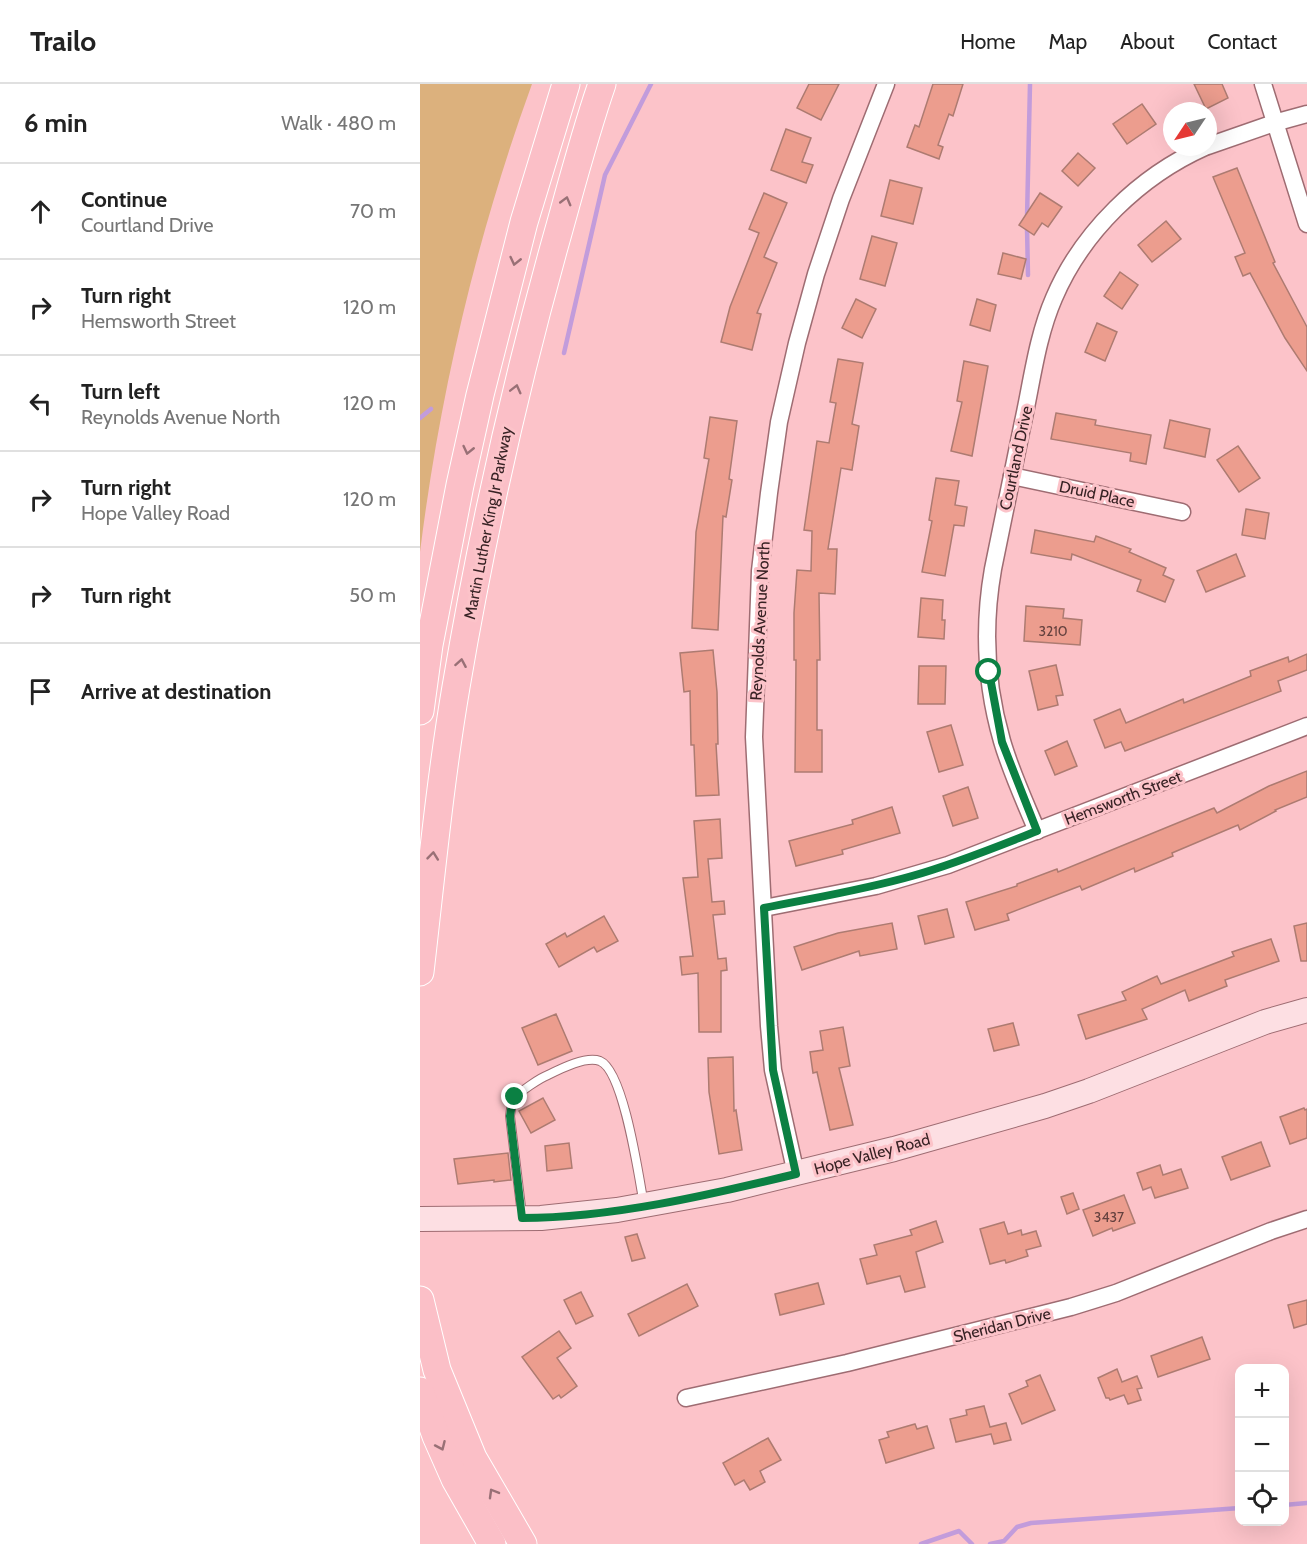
<!DOCTYPE html>
<html lang="en">
<head>
<meta charset="utf-8">
<style>
  :root { --surface:#fff; --page:#f2f2f2; --text:#222; --muted:#767676; --line:#e0e0e0 }
  body { margin:0; font-family:Cabin,sans-serif; background:var(--page); color:var(--text) }
  .controls { position:absolute; right:18px; bottom:18px; display:grid; overflow:hidden; border-radius:12px; box-shadow:0 6px 24px #0002 }
  .controls button { width:54px; height:54px; display:grid; place-items:center; padding:0; border:0; border-bottom:2px solid var(--line); background:var(--surface); color:var(--text); font:30px sans-serif }
  .compass { position:absolute; left:743px; top:18px; width:54px; height:54px; border-radius:50%; background:var(--surface); box-shadow:0 6px 24px #0002; rotate:235deg }
  .stop { position:absolute; width:18px; height:18px; margin:-14px; border:4px solid #0b8043; border-radius:50%; background:#fff }
  .stop.end { background:#0b8043; border-color:#fff; box-shadow:0 2px 6px #0008 }
  .list { margin:0; padding:0; list-style:none }
  h2 { display:flex; justify-content:space-between; align-items:center; height:78px; margin:0; padding:0 24px; font-size:26px }
  h2 small { font-size:20px; font-weight:400; color:var(--muted) }
  .list li { display:grid; grid-template-columns:39px 1fr auto; gap:18px; align-items:center; box-sizing:border-box; height:96px; padding:0 24px; border-top:2px solid var(--line) }
  .list b { display:block; font-size:22px; white-space:nowrap }
  .list p { margin:0; font-size:20px; white-space:nowrap; color:var(--muted) }
  .list em { font-size:20px; font-style:normal; color:var(--muted) }
  .icon { flex:none; width:33px; height:33px; fill:none; stroke:currentColor; stroke-width:2; stroke-linecap:round; stroke-linejoin:round }
  .map { position:relative; flex:none; width:887px; height:1460px; overflow:hidden }
  header { display:flex; align-items:center; gap:36px; box-sizing:border-box; height:84px; padding:0 30px; background:var(--surface); border-bottom:2px solid var(--line) }
  header strong { font-size:28px }
  nav { display:flex; gap:33px; margin-inline-start:auto; font-size:21px }
  main { display:flex }
  aside { flex:1; background:var(--surface) }
  .map>svg:first-child { display:block }
  .green { fill:#dcb17d }
  .lines { fill:none; stroke-linecap:round; stroke-linejoin:round }
  .stream { stroke:#c29cdb; stroke-width:4.5 }
  .building { fill:#ec9d8e; stroke:#ad7b71; stroke-width:1.5 }
  .service-casing { stroke:#9e6c72; stroke-width:10 }
  .minor-casing { stroke:#9e6c72; stroke-width:19 }
  .secondary-casing { stroke:#9e6c72; stroke-width:26 }
  .primary-casing { stroke:#fff; stroke-width:29 }
  .service { stroke:#fff; stroke-width:8 }
  .minor { stroke:#fff; stroke-width:16 }
  .secondary { stroke:#fddfe3; stroke-width:24 }
  .primary { stroke:#fbbfc7; stroke-width:27 }
  .oneway { stroke:#997076 }
  .route { stroke:#0b8043; stroke-width:8 }
  .labels { text-anchor:middle; dominant-baseline:central; stroke-width:6; stroke-linejoin:round; paint-order:stroke }
  .number-label { font-size:14px; fill:#64413e }
  .street-label { font-size:16px; fill:#372224; stroke:#fcc3c9 }
</style>
</head>
<body>
<header>
<strong>Trailo</strong>
<nav><a>Home</a><a>Map</a><a>About</a><a>Contact</a></nav>
</header>
<main>
<aside>
<h2>6 min<small>Walk · 480 m</small></h2>
<ul class="list">
<li><svg class="icon" aria-label="ahead" viewBox="0 0 24 24"><path d="M12 20V5M6 11l6-6 6 6"/></svg><div><b>Continue</b><p>Courtland Drive</p></div><em>70 m</em></li>
<li><svg class="icon" aria-label="right" viewBox="0 0 24 24"><path d="M7 20v-9h11M14 6l5 5-5 5"/></svg><div><b>Turn right</b><p>Hemsworth Street</p></div><em>120 m</em></li>
<li><svg class="icon" aria-label="left" viewBox="0 0 24 24"><path d="M17 20v-9H6M10 6l-5 5 5 5"/></svg><div><b>Turn left</b><p>Reynolds Avenue North</p></div><em>120 m</em></li>
<li><svg class="icon" aria-label="right" viewBox="0 0 24 24"><path d="M7 20v-9h11M14 6l5 5-5 5"/></svg><div><b>Turn right</b><p>Hope Valley Road</p></div><em>120 m</em></li>
<li><svg class="icon" aria-label="right" viewBox="0 0 24 24"><path d="M7 20v-9h11M14 6l5 5-5 5"/></svg><div><b>Turn right</b></div><em>50 m</em></li>
<li><svg class="icon" aria-label="arrive" viewBox="0 0 24 24"><path d="M6 21V4h12l-3 4 3 4H6"/></svg><div><b>Arrive at destination</b></div></li>
</ul>
</aside>
<div class="map">
<svg width="887" height="1460" viewBox="0 0 887 1460">
  <rect width="100%" height="100%" fill="#fcc3c9"/>
  <path class="green" d="M0 0H112C57 151 20 308 0 468Z"/>
  <g class="lines">
    <g class="stream">
      <polyline points="607,134 610,0"/>
      <polyline points="607,143 608,191"/>
      <polyline points="144,269 185,91 231,0"/>
      <polyline points="0,334 11,325"/>
      <polyline points="864,1421 887,1419"/>
      <polyline points="501,1460 539,1447 552,1460"/>
      <polyline points="570,1460 584,1457 597,1443 611,1439 820,1424"/>
    </g>
  </g>
  <g class="building">
    <polygon points="389,0 419,0 401,36 377,24"/>
    <polygon points="513,0 543,0 533,32 529,30 518,61 523,63 519,75 487,63 495,41 499,43"/>
    <polygon points="774,0 802,0 808,14 786,25"/>
    <polygon points="722,20 736,40 707,60 693,40"/>
    <polygon points="366,45 391,54 382,78 393,81 386,99 351,86"/>
    <polygon points="658,69 675,84 658,102 642,87"/>
    <polygon points="817,84 855,178 853,179 887,243 887,287 865,254 830,189 823,192 815,173 825,169 793,93"/>
    <polygon points="470,96 502,104 493,140 461,132"/>
    <polygon points="344,109 367,119 344,173 357,179 337,229 341,230 332,266 301,258 310,223 339,149 329,145"/>
    <polygon points="620,109 642,123 628,143 622,139 614,151 599,141"/>
    <polygon points="746,137 761,155 732,178 718,161"/>
    <polygon points="452,152 477,159 465,202 440,195"/>
    <polygon points="583,169 606,175 601,195 578,190"/>
    <polygon points="700,188 718,201 702,225 684,212"/>
    <polygon points="436,215 456,225 442,254 422,244"/>
    <polygon points="557,215 576,221 570,247 550,241"/>
    <polygon points="677,239 697,248 685,277 665,268"/>
    <polygon points="418,275 443,279 432,340 439,342 432,386 421,384 408,465 417,465 415,510 399,509 400,576 397,576 397,646 402,646 402,688 375,688 376,576 374,576 374,529 377,486 391,487 392,447 384,446 397,357 409,359 416,319 410,318"/>
    <polygon points="544,277 568,282 552,372 531,367 542,318 537,317"/>
    <polygon points="636,329 676,336 675,341 731,351 726,380 710,377 711,369 631,355"/>
    <polygon points="290,333 317,337 309,395 312,396 306,433 303,432 298,546 272,544 276,448 289,375 284,374"/>
    <polygon points="750,336 790,345 785,373 744,364"/>
    <polygon points="818,362 840,394 819,408 797,376"/>
    <polygon points="516,394 539,397 535,421 547,423 544,442 534,441 525,492 502,488 512,437 509,436"/>
    <polygon points="826,425 849,429 845,455 822,451"/>
    <polygon points="615,446 674,458 676,452 711,465 709,468 746,484 743,491 754,496 745,518 717,507 721,496 652,470 651,476 611,469"/>
    <polygon points="816,470 825,492 786,508 777,487"/>
    <polygon points="501,514 523,516 522,536 525,536 524,555 498,553"/>
    <polygon points="606,522 644,525 643,534 662,536 660,561 604,557"/>
    <polygon points="293,566 297,608 298,660 296,660 299,711 276,712 274,661 271,661 270,607 264,608 260,569"/>
    <polygon points="887,570 887,586 858,597 861,607 705,667 701,658 685,664 674,636 700,625 706,639 763,615 764,619 831,592 830,587 868,573 869,578"/>
    <polygon points="636,581 643,611 636,612 638,621 618,626 609,587"/>
    <polygon points="499,582 526,582 525,620 498,620"/>
    <polygon points="531,641 543,681 519,688 507,648"/>
    <polygon points="647,657 657,682 635,691 625,667"/>
    <polygon points="887,687 887,713 855,726 856,727 820,746 818,741 752,769 753,772 715,788 714,784 662,806 660,802 587,830 589,836 555,846 546,818 597,802 597,800 637,785 638,788 794,724 797,729 849,702"/>
    <polygon points="548,703 558,734 533,742 523,712"/>
    <polygon points="472,723 480,749 422,766 423,770 376,782 369,757 433,740 432,736"/>
    <polygon points="300,735 302,774 288,775 292,818 304,817 305,830 293,831 298,875 306,874 307,886 301,887 301,948 279,948 278,889 262,891 260,873 273,872 263,794 278,793 274,737"/>
    <polygon points="527,825 534,853 505,860 498,832"/>
    <polygon points="184,832 198,857 177,868 174,863 139,883 126,860 145,849 147,853"/>
    <polygon points="472,839 477,865 440,872 439,867 382,886 374,863 418,849"/>
    <polygon points="887,839 887,877 881,877 874,842"/>
    <polygon points="851,855 859,877 805,896 807,902 769,917 765,906 722,925 727,935 666,955 658,931 706,916 702,908 737,892 741,900 814,872 812,868"/>
    <polygon points="136,930 152,967 118,981 102,944"/>
    <polygon points="593,939 599,961 574,967 568,945"/>
    <polygon points="423,943 430,982 419,984 433,1041 410,1046 397,988 393,989 390,968 403,966 400,947"/>
    <polygon points="313,973 314,1027 316,1026 322,1066 299,1070 289,1008 288,974"/>
    <polygon points="123,1014 135,1036 111,1049 99,1027"/>
    <polygon points="884,1024 885,1026 887,1025 887,1054 870,1060 860,1033"/>
    <polygon points="841,1058 850,1082 811,1096 802,1073"/>
    <polygon points="149,1059 152,1084 127,1087 125,1062"/>
    <polygon points="88,1069 91,1096 74,1098 74,1096 38,1100 34,1075"/>
    <polygon points="740,1081 743,1091 761,1085 768,1104 735,1114 731,1103 723,1106 717,1089"/>
    <polygon points="653,1109 659,1125 647,1130 641,1113"/>
    <polygon points="704,1111 715,1139 693,1147 692,1144 673,1152 663,1126"/>
    <polygon points="516,1137 523,1158 496,1168 505,1203 485,1208 480,1192 447,1200 440,1175 457,1171 454,1161 492,1151 490,1146"/>
    <polygon points="584,1138 588,1150 601,1146 602,1151 616,1147 621,1162 606,1166 608,1172 586,1179 585,1176 570,1180 560,1145"/>
    <polygon points="217,1150 225,1174 212,1177 205,1153"/>
    <polygon points="398,1199 404,1220 360,1231 355,1210"/>
    <polygon points="267,1200 278,1222 219,1252 208,1230"/>
    <polygon points="161,1208 173,1232 156,1240 144,1216"/>
    <polygon points="887,1216 887,1240 874,1244 868,1221"/>
    <polygon points="139,1247 151,1264 137,1274 157,1302 141,1314 139,1311 133,1315 102,1273"/>
    <polygon points="782,1253 790,1275 738,1293 731,1272"/>
    <polygon points="697,1285 702,1298 717,1292 722,1304 717,1305 721,1316 708,1320 704,1311 690,1316 689,1314 686,1314 678,1294"/>
    <polygon points="620,1291 635,1326 602,1340 589,1310 608,1302 606,1297"/>
    <polygon points="564,1322 570,1343 586,1339 591,1356 574,1360 571,1350 536,1358 530,1335 547,1331 546,1326"/>
    <polygon points="495,1340 497,1345 507,1342 514,1364 466,1379 459,1356 469,1353 467,1348"/>
    <polygon points="348,1354 361,1376 340,1387 345,1398 330,1406 324,1396 315,1401 303,1379"/>
  </g>
  <g class="lines">
    <g class="service-casing">
      <path id="service" d="M102 1131 90 1032C91 1026 91 1020 94 1015 99 1008 120 994 128 991 142 984 166 972 180 977 204 987 219 1094 224 1121"/>
    </g>
    <g class="minor-casing">
      <g id="minor">
        <polyline points="843,0 887,140"/>
        <polyline points="788,62 854,39 887,30"/>
        <polyline points="592,392 762,428"/>
        <path d="M617 747C605 718 591 688 582 657 566 602 563 542 573 485 583 436 593 387 603 338 612 297 617 253 634 214 662 148 720 92 785 63"/>
        <polyline points="344,824 456,802 528,781 887,642"/>
        <polyline points="376,1090 353,986 349,942 334,653 340,487 349,409 359,338 377,259 396,190 421,115 466,0"/>
        <polyline points="266,1314 427,1279 651,1223 696,1209 851,1147 887,1135"/>
      </g>
    </g>
    <g class="secondary-casing">
      <polyline id="secondary" points="0,1135 121,1134 197,1126 307,1106 474,1065 625,1022 669,1007 845,938 887,926"/>
    </g>
    <g class="primary-casing">
      <g id="primary">
        <polyline points="0,627 9,561 40,401 60,311 104,138 146,0"/>
        <path d="M0 888C11 793 20 697 36 603 62 449 96 298 138 149 152 99 165 49 182 0"/>
        <polyline points="0,1216 17,1286 53,1374 103,1460"/>
        <polyline points="0,1307 16,1352 35,1395 72,1460"/>
      </g>
    </g>
    <use href="#service" class="service"/>
    <use href="#minor" class="minor"/>
    <use href="#secondary" class="secondary"/>
    <use href="#primary" class="primary"/>
  </g>
  <defs><path id="oneway-chevron" d="M-2-3.5L2.5 0L-2 3.5" fill="none" stroke-width="1.6" stroke-linecap="round" stroke-linejoin="round" transform="scale(1.5)"/></defs>
  <g class="oneway">
    <use href="#oneway-chevron" transform="translate(146 117) rotate(-75)"/>
    <use href="#oneway-chevron" transform="translate(95 177) rotate(103)"/>
    <use href="#oneway-chevron" transform="translate(96 305) rotate(-76)"/>
    <use href="#oneway-chevron" transform="translate(48 366) rotate(103)"/>
    <use href="#oneway-chevron" transform="translate(41 579) rotate(-80)"/>
    <use href="#oneway-chevron" transform="translate(13 772) rotate(-84)"/>
    <use href="#oneway-chevron" transform="translate(21 1362) rotate(66)"/>
    <use href="#oneway-chevron" transform="translate(73 1409) rotate(-120)"/>
  </g>
  <g class="lines">
    <path class="route" d="M95 1013 92 1020 90 1032 102 1134C191 1134 289 1111 376 1090L353 986 344 824C393 814 443 806 492 792 535 780 576 763 617 747L582 658 569 588"/>
  </g>
  <g class="labels">
    <g class="number-label">
      <text x="633" y="547">3210</text>
      <text x="689" y="1133">3437</text>
    </g>
    <g class="street-label">
      <text transform="translate(596 374) rotate(-78)">Courtland Drive</text>
      <text transform="translate(677 410) rotate(12)">Druid Place</text>
      <text transform="translate(68 439) rotate(-79)">Martin Luther King Jr Parkway</text>
      <text transform="translate(340 537) rotate(-87)">Reynolds Avenue North</text>
      <text transform="translate(703 714) rotate(-21)">Hemsworth Street</text>
      <text transform="translate(452 1070) rotate(-15)">Hope Valley Road</text>
      <text transform="translate(582 1241) rotate(-14)">Sheridan Drive</text>
    </g>
  </g>
</svg>
<div class="controls">
<button>+</button>
<button>−</button>
<button><svg class="icon" aria-label="locate" viewBox="0 0 24 24"><circle cx="12" cy="12" r="6"/><path d="M12 2v4M12 18v4M2 12h4M18 12h4"/></svg></button>
</div>
<svg class="compass" viewBox="-18 -18 36 36"><path d="M0-13l5 13h-10z" fill="#e53935"/><path d="M0 13l5-13h-10z" fill="#767676"/></svg>
<div class="stop" style="left:569px;top:588px"></div>
<div class="stop end" style="left:95px;top:1013px"></div>
</div>
</main>
</body>
</html>
